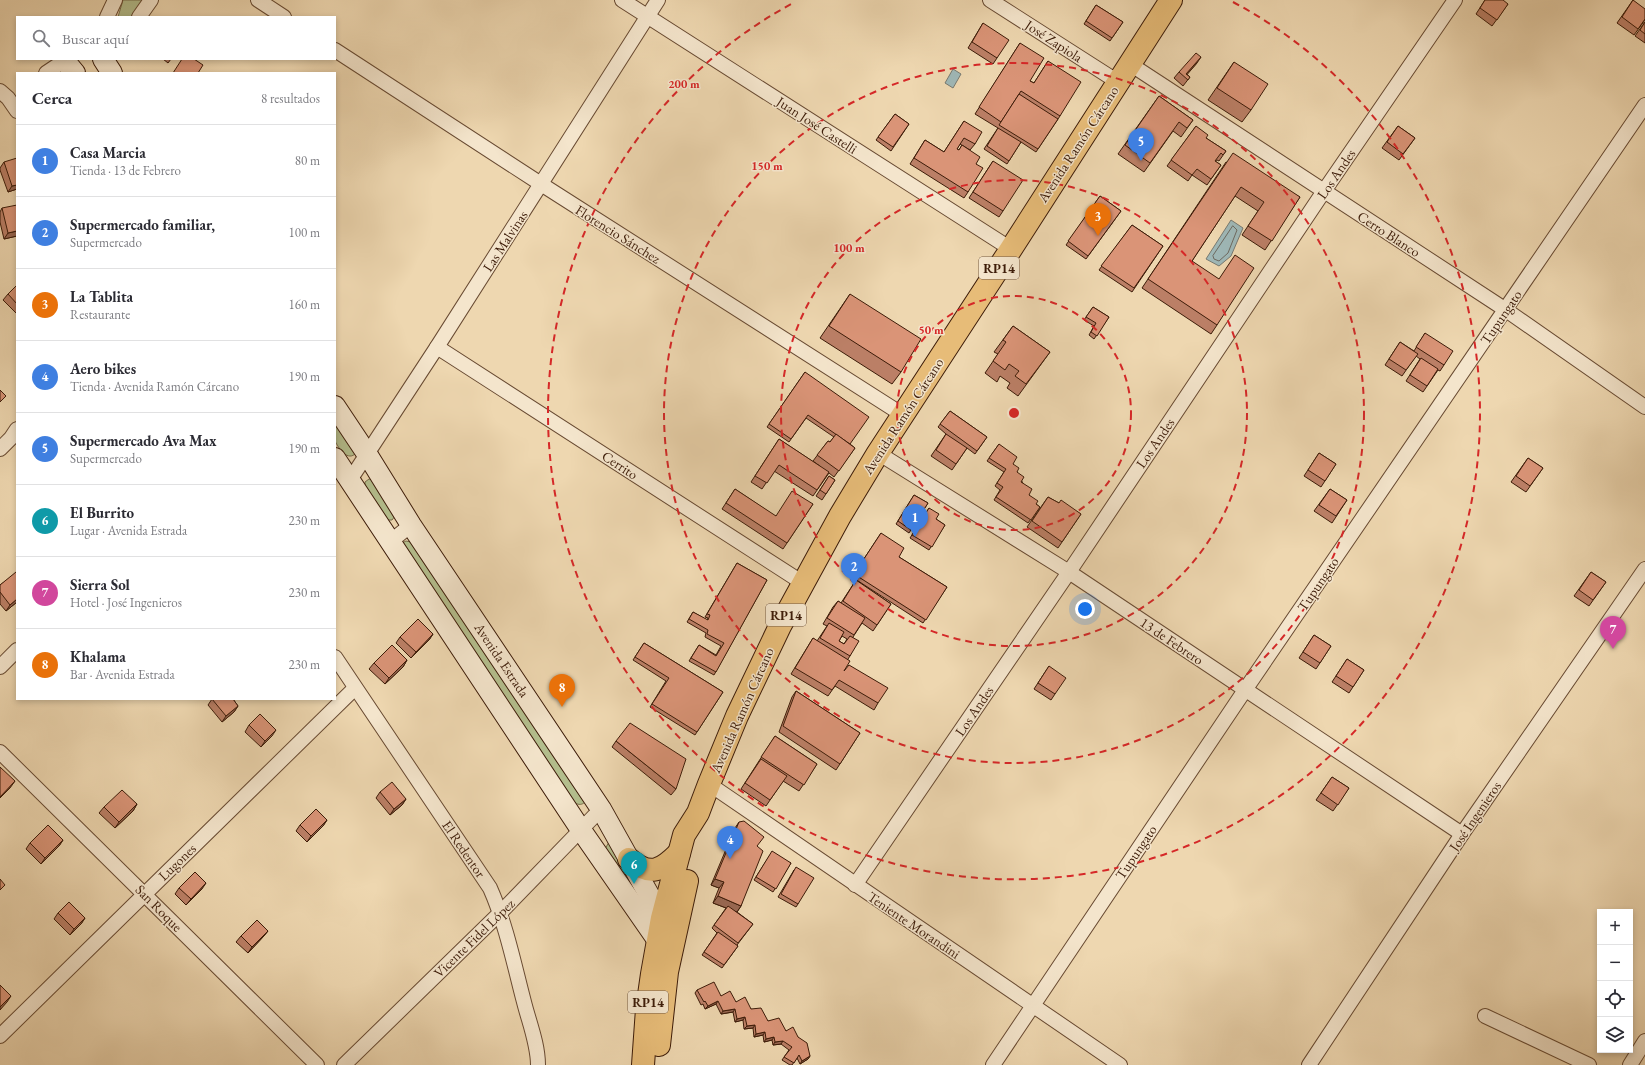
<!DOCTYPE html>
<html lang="es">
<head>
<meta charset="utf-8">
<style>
  :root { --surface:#fff; --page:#f7f7f7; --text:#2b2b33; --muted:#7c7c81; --line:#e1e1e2; --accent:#8f2418 }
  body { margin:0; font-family:"EB Garamond",serif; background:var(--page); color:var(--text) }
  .controls { position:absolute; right:12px; bottom:12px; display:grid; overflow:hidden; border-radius:0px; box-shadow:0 2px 6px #0003 }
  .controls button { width:36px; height:36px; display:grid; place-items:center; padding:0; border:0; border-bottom:1px solid var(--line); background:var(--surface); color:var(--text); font:20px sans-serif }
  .you { position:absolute; left:1085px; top:609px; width:14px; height:14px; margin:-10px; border:3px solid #fff; border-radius:50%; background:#1a73e8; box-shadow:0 0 0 6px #1a73e833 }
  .badge { display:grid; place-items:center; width:26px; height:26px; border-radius:50%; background:var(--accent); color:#fff; font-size:13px; font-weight:700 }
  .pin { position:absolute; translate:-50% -33px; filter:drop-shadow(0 1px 2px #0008) }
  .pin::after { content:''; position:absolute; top:21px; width:14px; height:12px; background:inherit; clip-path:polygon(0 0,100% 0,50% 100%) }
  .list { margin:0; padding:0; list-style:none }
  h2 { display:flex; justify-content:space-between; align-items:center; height:52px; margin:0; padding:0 16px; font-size:17px }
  h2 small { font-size:13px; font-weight:400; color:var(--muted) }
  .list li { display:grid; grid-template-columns:26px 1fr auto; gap:12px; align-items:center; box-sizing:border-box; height:72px; padding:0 16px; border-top:1px solid var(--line) }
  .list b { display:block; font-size:15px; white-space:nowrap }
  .list p { margin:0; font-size:13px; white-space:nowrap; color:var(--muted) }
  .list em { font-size:13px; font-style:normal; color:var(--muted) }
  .icon { flex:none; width:22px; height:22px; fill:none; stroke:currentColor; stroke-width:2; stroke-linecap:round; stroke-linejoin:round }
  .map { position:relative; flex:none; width:1645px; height:1065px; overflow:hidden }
  .search { position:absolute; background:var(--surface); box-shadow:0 2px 6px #0003; left:16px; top:16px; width:320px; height:44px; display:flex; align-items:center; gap:10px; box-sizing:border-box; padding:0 14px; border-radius:0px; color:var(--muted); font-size:15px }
  .panel { position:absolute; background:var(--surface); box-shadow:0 2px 6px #0003; left:16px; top:72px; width:320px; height:628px; border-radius:0px }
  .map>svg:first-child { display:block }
  .green { fill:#b4bf8e; stroke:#786d4b }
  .water { fill:#9eb7b6; stroke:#777970 }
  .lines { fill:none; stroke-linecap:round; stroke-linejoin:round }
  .shore { stroke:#6d695f; stroke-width:1 }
  .minor-casing { stroke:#684a32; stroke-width:16 }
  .secondary-casing { stroke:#3c1b08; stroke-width:22 }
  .primary-casing { stroke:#3c1b08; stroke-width:24 }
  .minor { stroke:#f4e5cc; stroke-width:14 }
  .secondary { stroke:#f4e5cc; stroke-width:20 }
  .primary { stroke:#e7bc78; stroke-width:22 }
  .wall { fill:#bb7f66; stroke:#3c1b08; fill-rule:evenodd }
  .shaded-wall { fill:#996853; stroke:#3c1b08 }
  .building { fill:#da9477; stroke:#3c1b08 }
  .ring { fill:none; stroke:#d62828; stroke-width:2; stroke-dasharray:7 5 }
  .labels { text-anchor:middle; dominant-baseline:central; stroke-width:3; stroke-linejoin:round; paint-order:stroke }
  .shield { fill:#f4e5cc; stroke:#735843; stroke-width:1 }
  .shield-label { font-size:13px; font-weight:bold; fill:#3c1b08 }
  .street-label { font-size:14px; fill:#3c1b08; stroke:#f4e5cc }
  .centre { fill:#d62828; stroke:#f4e5cc; stroke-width:2 }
  .ring-label { font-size:12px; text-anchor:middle; font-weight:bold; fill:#d62828; stroke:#f4e5cc; stroke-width:3; stroke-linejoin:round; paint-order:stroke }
</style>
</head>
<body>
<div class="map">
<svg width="1645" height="1065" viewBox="0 0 1645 1065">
  <rect width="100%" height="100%" fill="#eed7b0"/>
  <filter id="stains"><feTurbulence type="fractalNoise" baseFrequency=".005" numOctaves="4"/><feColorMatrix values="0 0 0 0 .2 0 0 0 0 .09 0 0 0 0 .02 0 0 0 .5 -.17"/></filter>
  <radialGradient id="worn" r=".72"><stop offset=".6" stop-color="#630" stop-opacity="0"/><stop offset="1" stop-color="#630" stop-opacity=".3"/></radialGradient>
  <g class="green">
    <polygon points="123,0 144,0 131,17 118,17"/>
    <path d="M335 418 356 453C348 462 339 449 335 441 333 435 335 424 335 418Z"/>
    <polygon points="369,479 374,480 395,516 392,520 387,520 365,485 365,482"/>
    <path d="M406 541 411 542 585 802C582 805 579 805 575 803L402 543Z"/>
    <polygon points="609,842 614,842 646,914 605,849"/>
  </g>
  <g class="water">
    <polygon points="953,69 961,74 953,88 945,83"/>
    <polygon points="1231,220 1243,228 1231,256 1219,266 1206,259"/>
  </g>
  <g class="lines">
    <polygon class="shore" points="1233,226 1237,230 1228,253 1219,261 1214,259 1213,256"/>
    <g class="minor-casing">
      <g id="minor">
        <polyline points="258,0 284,17"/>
        <polyline points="622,0 1011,249"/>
        <polyline points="990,0 1118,82"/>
        <polyline points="107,17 115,0"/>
        <polyline points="139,17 151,0"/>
        <polyline points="335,50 541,184 903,415"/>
        <polyline points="1130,64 1506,310 1645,407"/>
        <polyline points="46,73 67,59"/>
        <polyline points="0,91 8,98 17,111"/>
        <polyline points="437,347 803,583"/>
        <polyline points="0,449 11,438 17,429"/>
        <polyline points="878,453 1069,572 1462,834"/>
        <polyline points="350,480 437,347 658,0"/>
        <polyline points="390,542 411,525"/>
        <path d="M335 657 490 888C506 924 514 964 524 1002 529 1022 538 1044 538 1065"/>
        <polyline points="0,667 17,650"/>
        <polyline points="0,752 317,1065"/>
        <polyline points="709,784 1120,1065"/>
        <polyline points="855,885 1069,572 1324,191 1455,0"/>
        <polyline points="1485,1016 1589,1065"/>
        <polyline points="0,1036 355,688"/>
        <polyline points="344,1065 501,912 601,809"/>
        <polyline points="993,1065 1245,690 1645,105"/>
        <polyline points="1309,1065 1462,834 1645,569"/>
        <polyline points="1630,1065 1645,1041"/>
      </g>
    </g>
    <g class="secondary-casing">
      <g id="secondary">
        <polyline points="103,59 112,73"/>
        <polyline points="65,61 75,73"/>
        <polyline points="335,406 367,454 411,525 601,809 662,918"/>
        <polyline points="335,458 581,830 658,941"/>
      </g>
    </g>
    <g class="primary-casing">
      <g id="primary">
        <path d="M629 859C650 877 661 871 679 853"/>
        <polyline points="659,1045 667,972 687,881"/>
        <polyline points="643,1065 647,1009 652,974 662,918 684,835 698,813 709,784 737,716 780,626 840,516 878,453 1011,249 1171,0"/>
      </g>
    </g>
    <use href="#minor" class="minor"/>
    <use href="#secondary" class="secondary"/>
    <use href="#primary" class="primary"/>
  </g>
  <g class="wall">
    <polygon points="1485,0 1508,4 1492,26 1476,14"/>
    <polygon points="1633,0 1645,20 1634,35 1617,23"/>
    <polygon points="1096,5 1123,22 1110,41 1084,24"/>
    <polygon points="1645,22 1645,43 1635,36"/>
    <polygon points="983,23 997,58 993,64 968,48"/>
    <polygon points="1020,43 1030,81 1034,83 1048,61 1060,116 1036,152 1021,142 1007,164 984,149 998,128 975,114"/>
    <polygon points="163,59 171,59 168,63"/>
    <polygon points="1234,62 1251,110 1242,122 1208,100"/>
    <polygon points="1197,63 1187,74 1190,77 1183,86 1174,78 1179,72"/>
    <polygon points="1159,96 1193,120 1181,137 1173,131 1144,172 1118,154"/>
    <polygon points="895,114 909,124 891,151 876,140"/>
    <polygon points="964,121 975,144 970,150 960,144 957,149 959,150 962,145 976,164 968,192 964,198 910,164 925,140 944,152"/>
    <polygon points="1196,126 1206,138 1226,151 1219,161 1217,160 1215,161 1221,165 1207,185 1192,175 1188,181 1167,166"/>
    <polygon points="1398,126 1415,138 1399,160 1382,148"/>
    <polygon points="993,161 1003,211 999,217 969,198"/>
    <polygon points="4,162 17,189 8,192 0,170 0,168"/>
    <polygon points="1226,162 1300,197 1265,250 1242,235 1258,211 1235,196 1192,261 1217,325 1211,334 1142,288"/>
    <polygon points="1100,196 1121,211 1086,259 1066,245"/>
    <polygon points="2,208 17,236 4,239 0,222 0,212"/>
    <polygon points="1132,225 1163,246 1132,292 1099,270"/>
    <polygon points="17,285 17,314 3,300 8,294"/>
    <polygon points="850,294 901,372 892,384 820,338"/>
    <polygon points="1093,307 1109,317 1094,339 1089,335 1094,326 1084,320"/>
    <polygon points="1013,326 1050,352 1018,396 1007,388 1010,383 1000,376 997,382 985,373 998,354 994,352"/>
    <polygon points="1425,333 1444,365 1440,371 1438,370 1423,392 1406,381 1420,359 1416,356 1402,376 1385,365 1400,342 1414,351"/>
    <polygon points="805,372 850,444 855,448 834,477 829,473 813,496 774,471 762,489 751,482 779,439 821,467 813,461 828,441 830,442 834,437 806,418 789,442 767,427"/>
    <polygon points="950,411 987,437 975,454 967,448 952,470 931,456 946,434 938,427"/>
    <polygon points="999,444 1013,464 1029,495 1036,504 1040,507 1028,523 994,500 1000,490 995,486 1004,472 987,461"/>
    <polygon points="1319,453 1336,464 1321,487 1304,476"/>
    <polygon points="1528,458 1543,468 1526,492 1511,482"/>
    <polygon points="829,476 835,480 822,500 816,496"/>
    <polygon points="735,489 775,516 813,504 783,549 722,509"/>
    <polygon points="1330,489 1347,500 1332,523 1314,511"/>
    <polygon points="914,495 928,503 909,533 896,524"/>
    <polygon points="1048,497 1059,503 1081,514 1058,548 1027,527"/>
    <polygon points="929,508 936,519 945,525 929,550 910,538"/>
    <polygon points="881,533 899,557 947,587 923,623 852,577"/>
    <polygon points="737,563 767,580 714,675 689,661 699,645 716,655 721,646 705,637 706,633 687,622 693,612 707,620 708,618 705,617"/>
    <polygon points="1591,572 1606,582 1589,606 1574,596"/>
    <polygon points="17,573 17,602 6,611 0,604 0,585"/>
    <path d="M856 580 891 604 873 631 862 623 853 637 850 656 848 659 844 671 878 703 874 710 835 686 828 696 791 674 813 638 817 641 827 626 823 624 833 607 838 601 841 603ZM842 636 847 639 844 644 839 641Z"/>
    <polygon points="433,634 429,640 411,658 396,643 400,637"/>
    <polygon points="1314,635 1331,646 1316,669 1299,658"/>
    <polygon points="644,643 723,692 695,735 650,707 666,681 633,660"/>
    <polygon points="1347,659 1364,670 1349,693 1332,682"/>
    <polygon points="407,660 403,667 385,684 369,669 374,663"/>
    <polygon points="1049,666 1055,694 1051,700 1034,689"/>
    <polygon points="796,691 860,733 836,770 779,732 792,697"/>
    <polygon points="212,699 233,699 238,706 234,712 222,722 208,705"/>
    <polygon points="249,725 272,736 261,747 245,732"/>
    <polygon points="775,736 817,764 799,791 783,781 766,806 741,789"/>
    <polygon points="616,741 676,789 671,795 612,747"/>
    <polygon points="1332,777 1349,788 1333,811 1316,800"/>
    <polygon points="380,792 406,799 402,805 390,815 376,798"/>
    <polygon points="137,804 133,811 115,828 99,813 104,807"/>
    <polygon points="327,820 323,826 307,842 296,831 300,825"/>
    <polygon points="739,822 757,846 741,906 737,912 753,924 737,945 738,946 722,968 702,955 717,933 712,928 726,908 713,903 719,888 711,885 735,828"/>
    <polygon points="63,840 59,846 41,864 26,849 30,843"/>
    <polygon points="770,855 791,863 773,892 754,880"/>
    <polygon points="794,870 798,904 796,907 778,897"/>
    <polygon points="179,888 202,889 186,905 175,894"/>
    <polygon points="58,913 85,918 81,924 70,935 54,919"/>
    <polygon points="268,931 263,937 248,953 236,942 241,936"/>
    <polygon points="697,990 721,996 736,1002 751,1009 768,1021 786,1031 798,1037 810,1056 808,1059 800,1064 797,1058 792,1065 790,1065 782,1060 789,1050 781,1044 773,1045 772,1040 764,1042 763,1035 754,1037 753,1028 744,1029 743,1020 735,1022 733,1012 721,1014 716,1004 705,1009 703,1004 701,1005 695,993"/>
  </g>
  <g class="shaded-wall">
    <polygon points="1201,57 1197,63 1185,77 1186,74"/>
    <polygon points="17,185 17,189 8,192 12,186"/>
    <polygon points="17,231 17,236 4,239 8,233"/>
    <polygon points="17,599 17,602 6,611 10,605"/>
    <polygon points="433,634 429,640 411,658 416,652"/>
    <polygon points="407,660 403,667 385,684 389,678"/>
    <polygon points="238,706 234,712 222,722 226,716"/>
    <polygon points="276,730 272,736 261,747 265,741"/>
    <polygon points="15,781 10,788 0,798 0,797"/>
    <polygon points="406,799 402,805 390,815 394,809"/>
    <polygon points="137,804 133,811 115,828 119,822"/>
    <polygon points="327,820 323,826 307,842 311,836"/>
    <polygon points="63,840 59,846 41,864 45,858"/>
    <polygon points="715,879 724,882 719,888 711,885"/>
    <polygon points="206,883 202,889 186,905 191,899"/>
    <polygon points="718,896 741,906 737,912 713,903"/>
    <polygon points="85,918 81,924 70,935 74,929"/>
    <polygon points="268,931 263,937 248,953 252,947"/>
    <polygon points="11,996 7,1002 0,1010 0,1007"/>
    <polygon points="718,1001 716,1004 705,1009 708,1006"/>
    <polygon points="735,1009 733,1012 721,1014 723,1011"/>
    <polygon points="745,1017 743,1020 735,1022 737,1019"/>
    <polygon points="755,1025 753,1028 744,1029 747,1026"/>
    <polygon points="765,1032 763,1035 754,1037 756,1034"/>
    <polygon points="774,1037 772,1040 764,1042 766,1039"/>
    <polygon points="783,1041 781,1044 773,1045 775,1042"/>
    <polygon points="810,1056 808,1059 800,1064 802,1061"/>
  </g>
  <g class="building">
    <polygon points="1485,0 1503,0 1508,4 1497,20 1480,8"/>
    <polygon points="1633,0 1645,9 1645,19 1638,29 1622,17"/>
    <polygon points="1096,5 1123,22 1112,38 1086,21"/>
    <polygon points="1645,22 1645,34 1640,30"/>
    <polygon points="983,23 1009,40 997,58 972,42"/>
    <polygon points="1020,43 1044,58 1030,81 1034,83 1048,61 1081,82 1060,116 1021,91 1001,122 979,107"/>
    <polygon points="1196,53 1201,57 1186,74 1190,77 1188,80 1179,72"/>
    <polygon points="182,59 194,59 203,65 198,73 173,73"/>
    <polygon points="1234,62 1268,84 1251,110 1217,88"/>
    <polygon points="1019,94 1058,119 1038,149 999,125"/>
    <polygon points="1159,96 1193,120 1187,128 1179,122 1150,163 1125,145"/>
    <polygon points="895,114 909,124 893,147 878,137"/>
    <polygon points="964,121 982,132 975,144 964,138 957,149 959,150 962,145 980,157 976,164 983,168 968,192 914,158 925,140 944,152"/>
    <polygon points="1196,126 1208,135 1206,138 1226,151 1223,155 1221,153 1215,161 1221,165 1211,179 1197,169 1192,175 1171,160"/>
    <polygon points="1398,126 1415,138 1403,154 1387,142"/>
    <polygon points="998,128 1021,142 1009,161 987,146"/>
    <polygon points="1233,153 1300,197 1272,241 1248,226 1264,202 1241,187 1192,261 1219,279 1235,255 1254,268 1217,325 1148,279"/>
    <polygon points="17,158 17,185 12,186 4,162"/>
    <polygon points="993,161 1023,180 1003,211 973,192"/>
    <polygon points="1100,196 1121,211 1088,256 1068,241"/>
    <polygon points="17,205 17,231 8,233 2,208"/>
    <polygon points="1132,225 1163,246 1134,288 1101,266"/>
    <polygon points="17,285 17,304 8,294"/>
    <polygon points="850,294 921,339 901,372 829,326"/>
    <polygon points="1093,307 1109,317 1097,336 1091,332 1096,323 1086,317"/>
    <polygon points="1013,326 1050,352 1026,384 1015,376 1019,371 1009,364 1005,370 993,361 1006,342 1003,340"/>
    <polygon points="1425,333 1453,351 1444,365 1416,347"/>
    <polygon points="1400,342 1418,354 1406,370 1389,359"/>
    <polygon points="1421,358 1438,369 1427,386 1410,375"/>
    <polygon points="805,372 869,417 850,444 808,415 791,439 769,424"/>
    <polygon points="0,390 6,396 0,402"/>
    <polygon points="950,411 987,437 977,451 940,424"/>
    <polygon points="836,434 855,448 839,471 817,455 828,441 830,442"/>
    <polygon points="946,434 967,448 956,464 936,450"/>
    <polygon points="779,439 829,472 817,490 779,465 767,483 755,476"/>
    <polygon points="999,444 1017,457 1013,464 1019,468 1017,472 1024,477 1021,482 1032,489 1029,495 1038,501 1036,504 1040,507 1031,520 996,497 1003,487 997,483 1006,469 989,458"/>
    <polygon points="1319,453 1336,464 1325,481 1308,470"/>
    <polygon points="1528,458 1543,468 1530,486 1516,476"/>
    <polygon points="829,476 835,480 826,494 820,490"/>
    <polygon points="735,489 776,516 792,491 813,504 787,543 726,503"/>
    <polygon points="1330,489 1347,500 1336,516 1319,505"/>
    <polygon points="914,495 928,503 911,530 898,521"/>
    <polygon points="1048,497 1059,503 1061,500 1081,514 1062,542 1032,521"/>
    <polygon points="929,508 939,514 936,519 945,525 932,547 912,535"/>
    <polygon points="881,533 904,548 899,557 947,587 926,620 854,574"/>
    <polygon points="737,563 767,580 716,672 691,658 699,645 716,656 724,643 707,634 708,630 689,619 693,612 708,620 710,615 707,614"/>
    <polygon points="16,572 17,573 17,599 10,605 0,592 0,585"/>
    <polygon points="1591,572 1606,582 1593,600 1579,590"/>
    <polygon points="856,580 891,604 877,625 843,601"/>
    <polygon points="838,601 865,618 854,635 827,618"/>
    <polygon points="418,619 433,634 416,652 400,637"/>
    <polygon points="829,623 844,632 839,641 844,644 850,636 859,641 850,656 820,638"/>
    <polygon points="1314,635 1331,646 1320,663 1303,652"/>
    <polygon points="813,638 850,661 844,671 849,665 888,688 878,703 839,680 832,690 795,668"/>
    <polygon points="644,643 723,692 697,732 652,704 669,678 635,657"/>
    <polygon points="392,645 407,660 389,678 374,663"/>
    <polygon points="1347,659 1364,670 1353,687 1336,676"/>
    <polygon points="1049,666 1066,678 1055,694 1038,683"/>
    <polygon points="796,691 860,733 840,764 783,726"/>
    <polygon points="212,699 233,699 238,706 226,716"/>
    <polygon points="260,714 276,730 265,741 249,725"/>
    <polygon points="630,723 686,759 676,789 616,741"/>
    <polygon points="775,736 817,764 804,785 761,757"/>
    <polygon points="761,759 787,776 770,800 745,783"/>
    <polygon points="0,767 15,781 0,797"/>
    <polygon points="1332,777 1349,788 1338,805 1321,793"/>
    <polygon points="392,782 406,799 394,809 380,792"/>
    <polygon points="122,790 137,804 119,822 104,807"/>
    <polygon points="316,809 327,820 311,836 300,825"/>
    <polygon points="744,821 764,837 757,846 763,851 741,906 718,896 724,882 715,879 739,822"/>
    <polygon points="48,825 63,840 45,858 30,843"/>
    <polygon points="772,851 791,863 776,889 756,877"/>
    <polygon points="796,867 814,878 798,904 781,894"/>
    <polygon points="195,872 206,883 191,899 179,888"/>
    <polygon points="0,879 5,885 0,890"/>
    <polygon points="69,902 85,918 74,929 58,913"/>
    <polygon points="728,906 753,924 738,943 714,925"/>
    <polygon points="257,920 268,931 252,947 241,936"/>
    <polygon points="718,932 738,946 724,965 704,952"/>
    <polygon points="714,982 721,996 730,991 736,1002 745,997 751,1009 761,1008 768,1021 779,1018 786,1031 793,1027 798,1037 807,1043 810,1056 802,1061 799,1055 794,1063 784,1057 792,1047 783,1041 775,1042 774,1037 766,1039 765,1032 756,1034 755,1025 747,1026 745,1017 737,1019 735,1009 723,1011 718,1001 708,1006 705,1001 704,1002 697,990"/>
    <polygon points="0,985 11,996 0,1007"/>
  </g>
  <g class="ring">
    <circle cx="1014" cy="413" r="117"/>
    <circle cx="1014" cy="413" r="233"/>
    <circle cx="1014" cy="413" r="350"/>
    <path d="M1233 2A466 466 0 1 1 795 2"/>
  </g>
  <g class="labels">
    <g class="shield">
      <rect x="979" y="257" width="40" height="22" rx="3"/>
      <rect x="766" y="604" width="40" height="22" rx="3"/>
      <rect x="628" y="991" width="40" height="22" rx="3"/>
    </g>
    <g class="shield-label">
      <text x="999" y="268">RP14</text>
      <text x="786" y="615">RP14</text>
      <text x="648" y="1002">RP14</text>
    </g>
    <g class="street-label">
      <text transform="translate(1054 41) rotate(33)">José Zapiola</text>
      <text transform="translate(817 125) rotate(33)">Juan José Castelli</text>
      <text transform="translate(1078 144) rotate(-57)">Avenida Ramón Cárcano</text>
      <text transform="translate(1336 174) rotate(-56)">Los Andes</text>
      <text transform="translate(618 234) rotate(32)">Florencio Sánchez</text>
      <text transform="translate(1389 234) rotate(33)">Cerro Blanco</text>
      <text transform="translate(505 241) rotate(-57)">Las Malvinas</text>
      <text transform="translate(1501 317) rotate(-56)">Tupungato</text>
      <text transform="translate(903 416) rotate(-57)">Avenida Ramón Cárcano</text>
      <text transform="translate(1155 443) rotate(-56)">Los Andes</text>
      <text transform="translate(620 465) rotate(33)">Cerrito</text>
      <text transform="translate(1318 584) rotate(-56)">Tupungato</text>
      <text transform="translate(1172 641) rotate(34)">13 de Febrero</text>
      <text transform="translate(502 660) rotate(56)">Avenida Estrada</text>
      <text transform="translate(742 710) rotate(-66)">Avenida Ramón Cárcano</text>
      <text transform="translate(974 711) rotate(-56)">Los Andes</text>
      <text transform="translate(1475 816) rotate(-56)">José Ingenieros</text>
      <text transform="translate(464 849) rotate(56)">El Redentor</text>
      <text transform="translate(1136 852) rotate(-56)">Tupungato</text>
      <text transform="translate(177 862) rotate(-44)">Lugones</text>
      <text transform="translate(159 908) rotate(45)">San Roque</text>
      <text transform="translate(914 925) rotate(34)">Teniente Morandini</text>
      <text transform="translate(474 938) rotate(-44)">Vicente Fidel López</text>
    </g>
  </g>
  <circle cx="1014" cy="413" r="6" class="centre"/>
  <g class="ring-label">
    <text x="684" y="88">200 m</text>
    <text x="767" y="170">150 m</text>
    <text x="849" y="252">100 m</text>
    <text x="931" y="334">50 m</text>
  </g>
  <rect width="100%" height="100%" filter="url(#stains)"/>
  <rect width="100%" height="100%" fill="url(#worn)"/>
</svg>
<div class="controls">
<button>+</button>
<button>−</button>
<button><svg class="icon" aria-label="locate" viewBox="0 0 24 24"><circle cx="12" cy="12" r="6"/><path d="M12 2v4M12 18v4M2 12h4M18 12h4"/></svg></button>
<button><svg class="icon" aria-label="layers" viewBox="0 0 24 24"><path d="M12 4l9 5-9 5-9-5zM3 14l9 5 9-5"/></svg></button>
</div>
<div class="you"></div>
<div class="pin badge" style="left:915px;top:537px;background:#3f7fe0">1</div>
<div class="pin badge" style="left:854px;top:586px;background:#3f7fe0">2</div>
<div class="pin badge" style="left:1098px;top:236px;background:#e8710a">3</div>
<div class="pin badge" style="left:730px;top:859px;background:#3f7fe0">4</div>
<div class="pin badge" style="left:1141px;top:161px;background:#3f7fe0">5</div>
<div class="pin badge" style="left:634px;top:884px;background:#0f9aa8">6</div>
<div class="pin badge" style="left:1613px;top:649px;background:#d1479c">7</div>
<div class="pin badge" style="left:562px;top:707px;background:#e8710a">8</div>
<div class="search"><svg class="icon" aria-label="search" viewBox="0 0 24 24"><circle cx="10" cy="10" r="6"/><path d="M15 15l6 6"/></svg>Buscar aquí</div>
<section class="panel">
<h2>Cerca<small>8 resultados</small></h2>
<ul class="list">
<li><span class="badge" style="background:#3f7fe0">1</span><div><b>Casa Marcia</b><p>Tienda · 13 de Febrero</p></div><em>80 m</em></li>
<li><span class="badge" style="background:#3f7fe0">2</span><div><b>Supermercado familiar,</b><p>Supermercado</p></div><em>100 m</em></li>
<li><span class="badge" style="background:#e8710a">3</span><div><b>La Tablita</b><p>Restaurante</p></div><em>160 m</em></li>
<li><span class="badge" style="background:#3f7fe0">4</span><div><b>Aero bikes</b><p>Tienda · Avenida Ramón Cárcano</p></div><em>190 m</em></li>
<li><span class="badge" style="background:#3f7fe0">5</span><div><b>Supermercado Ava Max</b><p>Supermercado</p></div><em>190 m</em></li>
<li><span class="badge" style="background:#0f9aa8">6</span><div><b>El Burrito</b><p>Lugar · Avenida Estrada</p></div><em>230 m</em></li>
<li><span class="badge" style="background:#d1479c">7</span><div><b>Sierra Sol</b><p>Hotel · José Ingenieros</p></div><em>230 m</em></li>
<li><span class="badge" style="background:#e8710a">8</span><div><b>Khalama</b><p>Bar · Avenida Estrada</p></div><em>230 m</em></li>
</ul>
</section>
</div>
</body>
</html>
